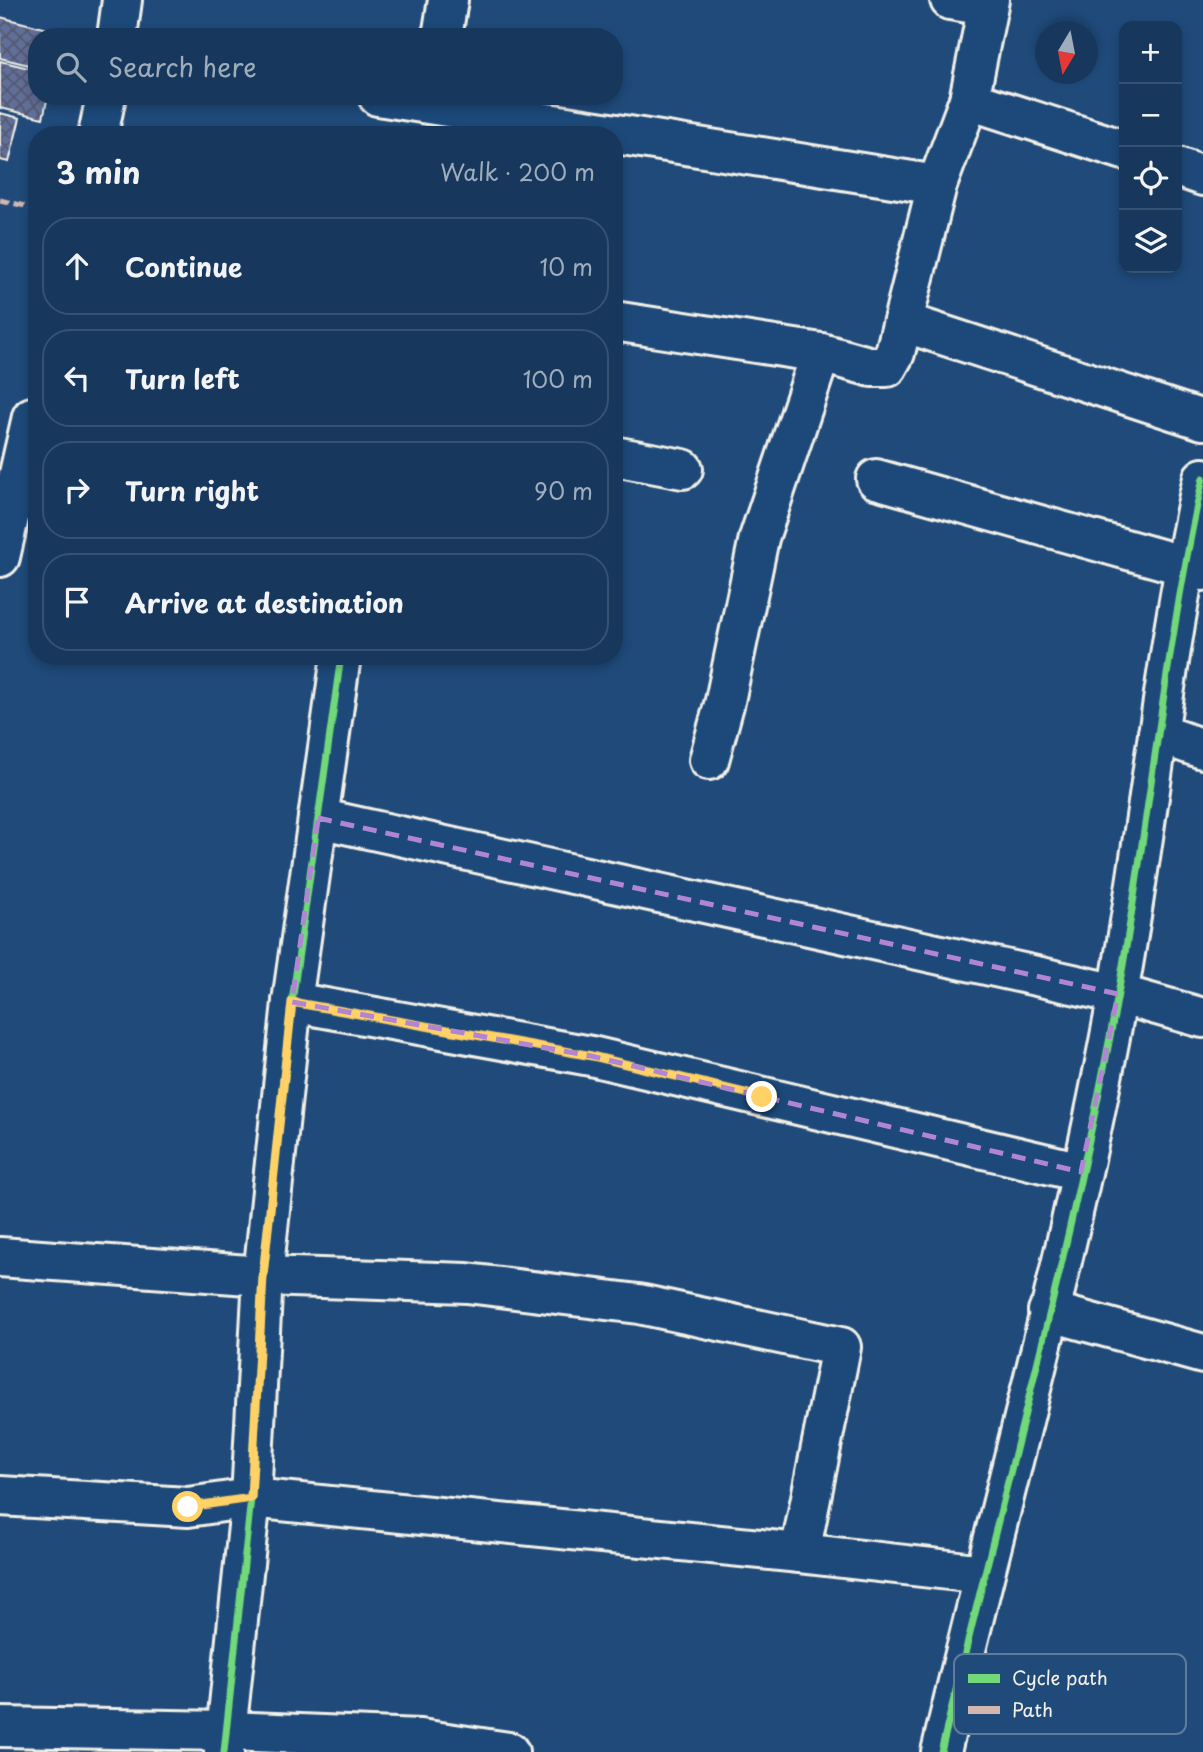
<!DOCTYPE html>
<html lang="en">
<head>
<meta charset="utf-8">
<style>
  :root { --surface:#17385c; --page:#203f62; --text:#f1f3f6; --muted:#9eacbb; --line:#365272 }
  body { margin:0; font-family:"Playpen Sans",sans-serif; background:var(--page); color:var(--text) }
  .controls { position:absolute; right:21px; top:21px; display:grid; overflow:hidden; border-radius:14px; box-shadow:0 4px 10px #0003 }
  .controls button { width:63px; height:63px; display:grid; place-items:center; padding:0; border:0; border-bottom:2px solid var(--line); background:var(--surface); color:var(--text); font:35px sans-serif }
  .compass { position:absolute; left:1035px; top:21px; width:63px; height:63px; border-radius:50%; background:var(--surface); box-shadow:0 4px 10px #0003; rotate:190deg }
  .stop { position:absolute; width:21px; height:21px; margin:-16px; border:5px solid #ffd166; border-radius:50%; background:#fff }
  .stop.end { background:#ffd166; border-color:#fff; box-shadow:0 2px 7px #0008 }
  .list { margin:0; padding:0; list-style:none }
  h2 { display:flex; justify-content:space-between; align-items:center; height:91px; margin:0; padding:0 28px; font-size:30px }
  h2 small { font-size:23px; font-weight:400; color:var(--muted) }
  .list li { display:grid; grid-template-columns:46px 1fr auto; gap:21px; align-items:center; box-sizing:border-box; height:98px; margin:0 14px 14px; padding:0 14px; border:2px solid var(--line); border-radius:28px }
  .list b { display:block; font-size:26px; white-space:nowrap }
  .list em { font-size:23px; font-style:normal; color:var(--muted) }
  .icon { flex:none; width:38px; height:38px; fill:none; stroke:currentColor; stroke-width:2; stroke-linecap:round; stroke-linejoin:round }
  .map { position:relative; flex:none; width:1203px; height:1752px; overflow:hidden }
  .search { position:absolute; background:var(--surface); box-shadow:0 4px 10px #0003; left:28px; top:28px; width:595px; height:77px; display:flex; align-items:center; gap:18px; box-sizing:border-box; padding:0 24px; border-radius:28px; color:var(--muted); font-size:26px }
  .panel { position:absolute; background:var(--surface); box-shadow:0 4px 10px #0003; left:28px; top:126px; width:595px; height:539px; border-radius:28px }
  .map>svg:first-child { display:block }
  .building { fill:url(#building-cross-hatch); stroke:#f4f1e8; stroke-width:2 }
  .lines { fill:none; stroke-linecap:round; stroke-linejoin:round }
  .minor-casing { stroke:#f4f1e8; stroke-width:44 }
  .minor { stroke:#1f4a7a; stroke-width:38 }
  .quiet { stroke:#d1b7ad; stroke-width:5; stroke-dasharray:10 5; stroke-linecap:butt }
  .cycleway-casing { stroke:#1f4a7a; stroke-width:11 }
  .cycleway { stroke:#71d979; stroke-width:7 }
  .route { stroke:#ffd166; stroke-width:9 }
  .marked { fill:none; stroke:#b185d1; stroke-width:5; stroke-dasharray:14 9; stroke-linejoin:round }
  .key { fill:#1f4a7a; stroke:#5f7c9b; stroke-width:2 }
  .key-label { font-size:19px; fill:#f4f1e8 }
</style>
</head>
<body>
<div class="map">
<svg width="1203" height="1752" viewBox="0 0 1203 1752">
  <defs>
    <pattern id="building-cross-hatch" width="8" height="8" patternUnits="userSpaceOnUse" patternTransform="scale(1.75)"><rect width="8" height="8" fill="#616e9a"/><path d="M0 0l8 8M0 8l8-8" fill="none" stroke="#54596c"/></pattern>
  </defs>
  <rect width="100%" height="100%" fill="#1f4a7a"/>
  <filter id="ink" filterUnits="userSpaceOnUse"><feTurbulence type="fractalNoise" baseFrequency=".0143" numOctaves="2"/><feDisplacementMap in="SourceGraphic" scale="14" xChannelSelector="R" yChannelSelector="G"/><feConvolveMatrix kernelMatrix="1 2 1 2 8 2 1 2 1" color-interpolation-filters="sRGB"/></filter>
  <g filter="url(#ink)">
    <g class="building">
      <polygon points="0,17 63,33 62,37 37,37 37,67 0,58"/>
      <polygon points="0,61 37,70 37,96 48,96 43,118 0,108"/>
      <polygon points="0,113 20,118 9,162 0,160"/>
    </g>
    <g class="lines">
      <g class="minor-casing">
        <g id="minor">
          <polyline points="950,0 987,6"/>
          <polyline points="117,37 122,0"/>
          <polyline points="442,37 448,0"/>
          <polyline points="378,96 937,185"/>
          <polyline points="969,100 1124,150"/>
          <polyline points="98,135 106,96"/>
          <polyline points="1177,167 1203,176"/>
          <polyline points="614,321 821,353 872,367 887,367 895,353 937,185 969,100 989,0"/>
          <polyline points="903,322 1203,420"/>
          <polyline points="614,456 683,469"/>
          <polyline points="876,479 1203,571"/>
          <polyline points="0,557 32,417"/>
          <polyline points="1158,733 1203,749"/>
          <polyline points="709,760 725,701 759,538 821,353"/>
          <polyline points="318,818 1118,994 1203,1018"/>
          <polyline points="292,1002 591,1056 1081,1172"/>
          <polyline points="0,1257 263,1276 467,1283 639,1304 841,1347 800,1553"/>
          <polyline points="1048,1311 1203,1354"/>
          <polyline points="0,1496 188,1507 251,1498 800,1553 984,1574"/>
          <polyline points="0,1727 227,1731 420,1739 509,1752"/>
          <polyline points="224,1752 251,1498 263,1276 292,1002 341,656"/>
          <path d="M941 1752C1001 1500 1072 1249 1118 994 1149 822 1165 648 1203 478"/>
        </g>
      </g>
      <use href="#minor" class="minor"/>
      <polyline class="quiet" points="0,200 37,209"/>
      <g class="cycleway-casing">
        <g id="cycleway">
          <polyline points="224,1752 251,1498 263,1276 292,1002 341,656"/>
          <path d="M941 1752C1001 1500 1072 1249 1118 994 1149 822 1165 648 1203 478"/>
        </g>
      </g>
      <use href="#cycleway" class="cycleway"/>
    </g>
  </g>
  <g class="lines" filter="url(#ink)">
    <polyline class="route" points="188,1507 251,1498 263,1276 292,1002 592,1056 762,1097"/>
  </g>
  <path class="marked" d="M318 818 1118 994 1081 1172 591 1056 292 1002Z"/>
  <rect x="954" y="1654" width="232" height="80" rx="10" class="key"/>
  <rect x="968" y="1674" width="32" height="9" fill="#71d979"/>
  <rect x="968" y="1706" width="32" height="8" fill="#d1b7ad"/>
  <g class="key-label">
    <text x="1012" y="1685">Cycle path</text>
    <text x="1012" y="1717">Path</text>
  </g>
</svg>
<div class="controls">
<button>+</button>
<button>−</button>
<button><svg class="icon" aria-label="locate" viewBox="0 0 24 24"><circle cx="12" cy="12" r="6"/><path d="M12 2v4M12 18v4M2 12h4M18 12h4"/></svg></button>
<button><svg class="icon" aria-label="layers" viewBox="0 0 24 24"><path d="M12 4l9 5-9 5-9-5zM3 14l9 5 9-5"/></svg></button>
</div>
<svg class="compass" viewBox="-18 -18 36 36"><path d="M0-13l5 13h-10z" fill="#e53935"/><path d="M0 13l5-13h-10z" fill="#9eacbb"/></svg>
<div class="stop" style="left:188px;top:1507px"></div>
<div class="stop end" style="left:762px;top:1097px"></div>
<div class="search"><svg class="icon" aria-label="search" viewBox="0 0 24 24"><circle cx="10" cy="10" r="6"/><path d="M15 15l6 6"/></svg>Search here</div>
<section class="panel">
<h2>3 min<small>Walk · 200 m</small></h2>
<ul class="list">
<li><svg class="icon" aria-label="ahead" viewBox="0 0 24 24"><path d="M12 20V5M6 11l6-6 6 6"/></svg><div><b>Continue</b></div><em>10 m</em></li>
<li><svg class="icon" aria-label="left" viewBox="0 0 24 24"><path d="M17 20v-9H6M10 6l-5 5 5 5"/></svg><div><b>Turn left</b></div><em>100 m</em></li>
<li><svg class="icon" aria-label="right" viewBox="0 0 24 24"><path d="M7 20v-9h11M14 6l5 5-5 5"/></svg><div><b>Turn right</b></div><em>90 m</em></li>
<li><svg class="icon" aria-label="arrive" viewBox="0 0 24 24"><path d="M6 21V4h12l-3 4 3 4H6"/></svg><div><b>Arrive at destination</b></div></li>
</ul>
</section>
</div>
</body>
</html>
